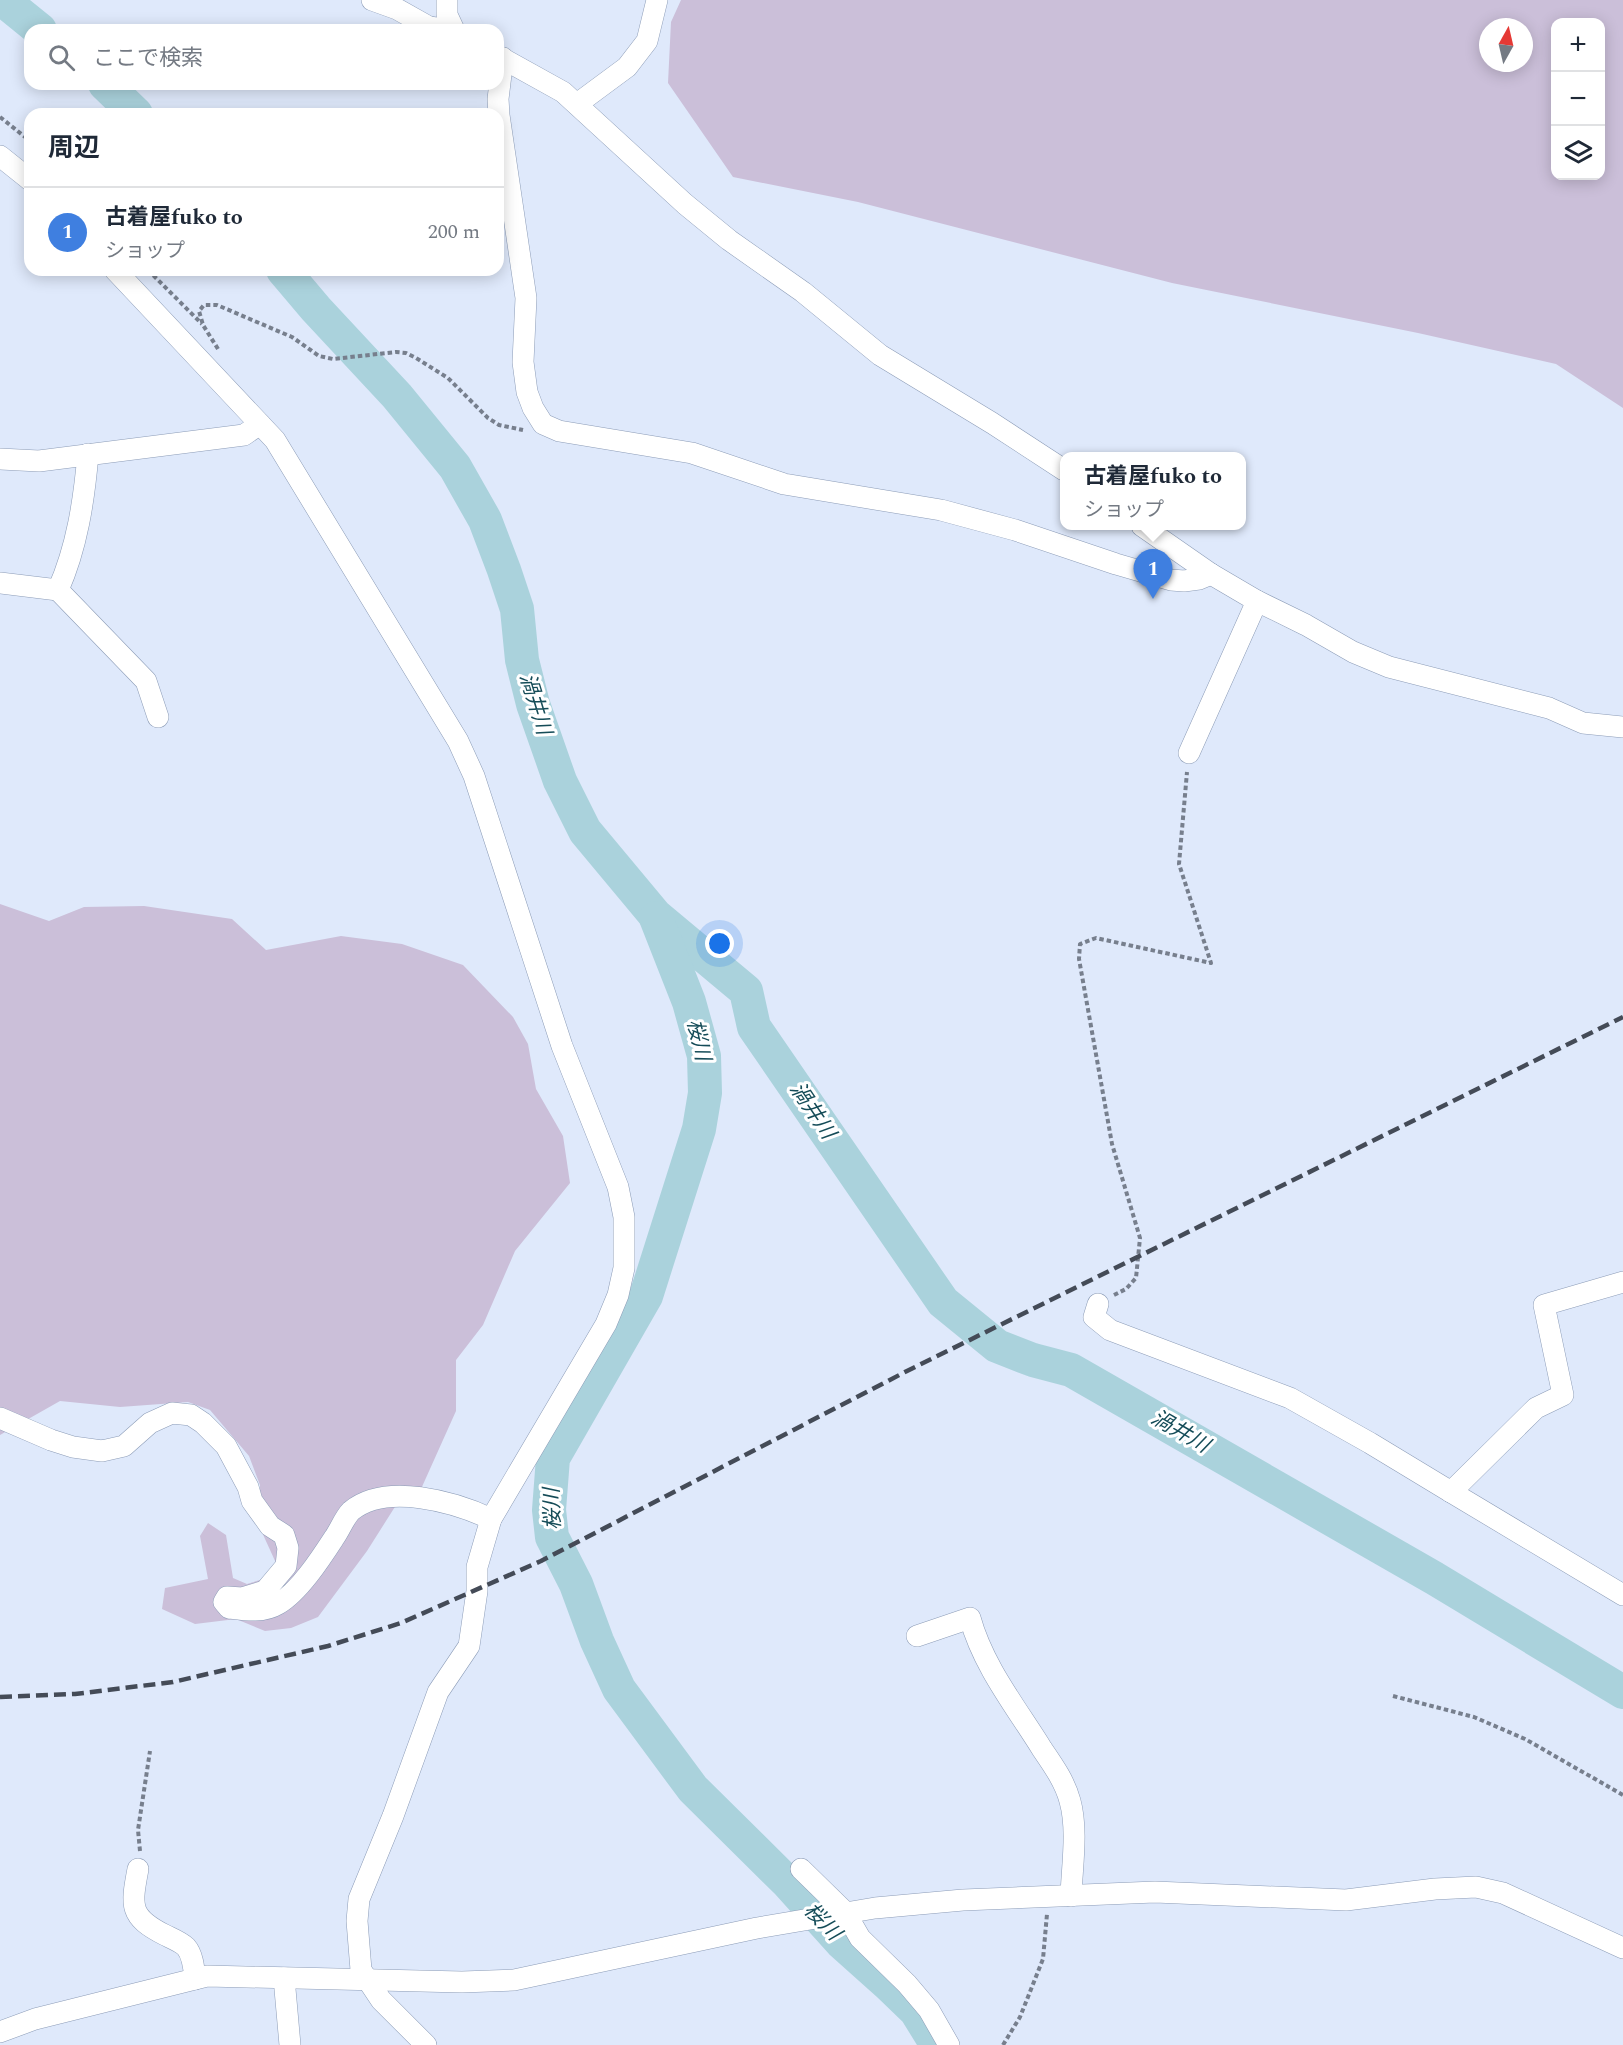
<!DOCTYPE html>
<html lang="ja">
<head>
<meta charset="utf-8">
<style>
  :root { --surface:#fff; --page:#f6f6f7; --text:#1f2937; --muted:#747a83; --line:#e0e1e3; --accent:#d44459 }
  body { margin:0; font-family:Spectral,"Noto Sans JP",serif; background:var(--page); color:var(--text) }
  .controls { position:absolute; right:18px; top:18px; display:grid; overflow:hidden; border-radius:12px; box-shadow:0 3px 15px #0003 }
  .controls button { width:54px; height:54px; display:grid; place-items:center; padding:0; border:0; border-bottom:2px solid var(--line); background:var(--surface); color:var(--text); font:30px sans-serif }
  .compass { position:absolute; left:1479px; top:18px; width:54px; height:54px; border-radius:50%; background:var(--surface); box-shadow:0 3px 15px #0003; rotate:8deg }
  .you { position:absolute; left:720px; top:944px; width:21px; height:21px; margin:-15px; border:4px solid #fff; border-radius:50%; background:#1a73e8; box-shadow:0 0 0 9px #1a73e833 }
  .badge { display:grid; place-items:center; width:39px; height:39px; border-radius:50%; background:var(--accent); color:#fff; font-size:20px; font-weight:700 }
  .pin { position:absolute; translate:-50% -50px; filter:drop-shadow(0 2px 3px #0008) }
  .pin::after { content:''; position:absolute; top:32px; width:21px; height:18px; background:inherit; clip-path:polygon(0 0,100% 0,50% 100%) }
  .popup { position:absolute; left:1060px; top:452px; width:186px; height:78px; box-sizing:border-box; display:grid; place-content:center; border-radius:12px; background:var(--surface); filter:drop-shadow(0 2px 4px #0005); font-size:20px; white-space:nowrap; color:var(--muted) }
  .popup b { font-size:22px; color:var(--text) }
  .popup::after { content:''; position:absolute; left:50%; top:100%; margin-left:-12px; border:12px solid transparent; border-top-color:var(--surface) }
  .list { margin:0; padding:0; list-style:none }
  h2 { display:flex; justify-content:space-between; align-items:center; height:78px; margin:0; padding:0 24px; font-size:26px }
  h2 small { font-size:20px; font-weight:400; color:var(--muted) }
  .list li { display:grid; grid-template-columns:39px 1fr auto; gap:18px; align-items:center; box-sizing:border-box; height:90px; padding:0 24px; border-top:2px solid var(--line) }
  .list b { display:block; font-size:22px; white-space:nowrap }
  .list p { margin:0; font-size:20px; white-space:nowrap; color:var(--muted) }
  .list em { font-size:20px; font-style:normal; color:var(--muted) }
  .icon { flex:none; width:33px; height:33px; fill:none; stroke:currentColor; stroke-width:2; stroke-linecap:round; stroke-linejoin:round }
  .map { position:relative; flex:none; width:1623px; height:2045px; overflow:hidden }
  .search { position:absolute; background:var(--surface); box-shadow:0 3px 15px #0003; left:24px; top:24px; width:480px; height:66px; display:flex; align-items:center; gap:15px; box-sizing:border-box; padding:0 21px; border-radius:18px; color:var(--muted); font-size:22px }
  .panel { position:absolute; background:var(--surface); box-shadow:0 3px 15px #0003; left:24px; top:108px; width:480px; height:168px; border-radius:18px }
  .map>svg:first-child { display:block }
  .green { fill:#cbbfd9; fill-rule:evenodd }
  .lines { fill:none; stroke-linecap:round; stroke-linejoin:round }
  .river { stroke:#aad2dc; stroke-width:34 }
  .street-casing { stroke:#8c9cb7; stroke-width:22 }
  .path { stroke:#777f8d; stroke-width:4; stroke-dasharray:4.5 3; stroke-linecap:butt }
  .street { stroke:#fff; stroke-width:21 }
  .rail { stroke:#444b57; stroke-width:4.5; stroke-dasharray:12 6; stroke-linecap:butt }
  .labels { text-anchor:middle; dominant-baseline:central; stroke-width:6; stroke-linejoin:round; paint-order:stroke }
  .water-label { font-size:21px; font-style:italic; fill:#154c58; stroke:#fff }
</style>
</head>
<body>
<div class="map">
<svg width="1623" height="2045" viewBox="0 0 1623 2045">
  <rect width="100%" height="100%" fill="#dfe9fb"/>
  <g class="green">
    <path d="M681 0H1623V408L1556 364 1418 333 1172 283 858 202 733 177 668 83 671 22ZM1556 22H1600V176H1556ZM1488 27H1524V63H1488Z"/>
    <polygon points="0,904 49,921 84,907 144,906 232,919 266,950 341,936 402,944 463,965 513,1017 528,1044 536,1089 563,1136 570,1183 515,1251 483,1325 456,1360 456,1411 421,1489 398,1502 367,1551 318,1617 291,1628 265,1631 236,1619 195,1624 162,1609 165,1588 208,1579 200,1536 208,1523 226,1535 233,1578 247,1584 270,1577 276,1563 260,1528 260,1485 249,1456 210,1410 188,1402 120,1407 60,1401 0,1435"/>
  </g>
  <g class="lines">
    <g class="river">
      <polyline points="3,0 40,30"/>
      <polyline points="105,84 136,114"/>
      <polyline points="283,270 316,309 397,396 455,467 485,520 504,570 517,609 522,660 533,704 560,781 585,831 655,915 746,991 754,1027 943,1302 997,1346 1033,1360 1071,1370 1434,1578 1623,1692"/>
      <polyline points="656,918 689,1002 704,1056 705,1093 699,1129 646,1296 553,1458 549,1510 552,1537 576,1584 597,1641 619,1689 693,1789 787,1882 841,1942 888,1984 916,2011 932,2037 935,2045"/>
    </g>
    <g class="street-casing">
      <g id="street">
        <polyline points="372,0 397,9 429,27 450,30"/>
        <polyline points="447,0 447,15 454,30"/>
        <polyline points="498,56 563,92 685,204 729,240 803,292 880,355 992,423 1064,470"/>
        <polyline points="503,58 498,99 499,115 526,298 523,362 527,392 533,408 543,424 559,431 692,453 784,484 941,510 1015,530 1116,564 1171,580 1184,581 1199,579 1211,574"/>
        <polyline points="577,104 627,67 647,41 657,0"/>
        <polyline points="0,156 30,180"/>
        <polyline points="115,270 275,440 458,741 474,776 562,1046 618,1187 624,1217 624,1268 618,1295 606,1324 491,1519 477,1567 477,1591 469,1646 438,1692 393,1816 359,1899 357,1921 361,1970 381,2000 426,2045"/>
        <path d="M88 454C84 501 77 547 58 590L146 681 158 717"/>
        <polyline points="0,459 39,461 244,435 260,424"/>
        <polyline points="1142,526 1211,574 1257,601 1306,625 1353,652 1389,667 1549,708 1583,723 1623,727"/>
        <polyline points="0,583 58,590"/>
        <polyline points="1189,753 1257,601"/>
        <polyline points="1623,1282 1544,1305 1563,1395 1536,1408 1451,1492 1623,1595"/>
        <polyline points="1098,1304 1094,1317 1110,1330 1290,1398 1370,1443 1451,1492"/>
        <path d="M0 1418 51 1440 73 1447 102 1451 124 1446 150 1423 172 1413 191 1415 203 1423 226 1446 248 1487 252 1501 270 1526 284 1535 288 1548 286 1566 265 1591 242 1598 227 1597 224 1602 229 1608C245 1610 263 1613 278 1604 299 1592 321 1558 334 1538 340 1530 344 1518 351 1511 386 1482 455 1502 491 1519"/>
        <path d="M917 1636 970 1618C983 1666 1016 1707 1042 1749 1053 1765 1065 1782 1070 1801 1078 1830 1072 1866 1071 1896"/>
        <path d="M138 1869C131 1906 129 1917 165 1935 171 1938 181 1942 186 1947 193 1955 194 1969 195 1979"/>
        <polyline points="801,1869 845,1912 860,1938 907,1984 929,2010 949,2045"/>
        <polyline points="284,1978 290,2045"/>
        <polyline points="0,2032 35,2019 207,1976 462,1982 514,1980 757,1928 875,1908 963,1900 1155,1892 1346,1900 1435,1889 1476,1887 1503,1893 1623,1948"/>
      </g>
    </g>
    <g class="path">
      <polyline points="0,117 30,141"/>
      <polyline points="148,270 202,324"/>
      <polyline points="218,349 203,325 199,311 204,305 217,305 292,337 319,356 333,359 396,352 406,353 416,358 448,378 488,418 499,425 523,430"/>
      <polyline points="1114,1295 1126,1289 1136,1278 1140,1238 1112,1144 1079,959 1080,944 1096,938 1211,963 1179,864 1187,772"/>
      <polyline points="1393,1696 1474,1717 1525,1739 1623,1795"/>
      <polyline points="140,1851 138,1830 150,1751"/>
      <polyline points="1003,2045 1020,2017 1043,1959 1047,1914"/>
    </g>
    <use href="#street" class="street"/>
    <polyline class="rail" points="0,1697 75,1694 173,1682 328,1646 401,1623 541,1561 907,1371 1623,1017"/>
  </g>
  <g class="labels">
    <g class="water-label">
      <text transform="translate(535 704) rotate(73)">渦井川</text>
      <text transform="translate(698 1040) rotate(77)">桜川</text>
      <text transform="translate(812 1111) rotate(56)">渦井川</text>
      <text transform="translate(1180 1432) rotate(30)">渦井川</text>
      <text transform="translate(553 1509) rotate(-92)">桜川</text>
      <text transform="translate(822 1922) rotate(46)">桜川</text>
    </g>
  </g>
</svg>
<div class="controls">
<button>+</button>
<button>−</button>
<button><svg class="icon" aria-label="layers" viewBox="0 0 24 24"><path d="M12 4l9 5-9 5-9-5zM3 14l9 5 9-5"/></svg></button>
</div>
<svg class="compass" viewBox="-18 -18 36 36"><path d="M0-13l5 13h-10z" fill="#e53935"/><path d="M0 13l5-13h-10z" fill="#747a83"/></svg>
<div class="you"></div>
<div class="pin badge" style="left:1153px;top:599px;background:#3f7fe0">1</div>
<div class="popup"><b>古着屋fuko to</b>ショップ</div>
<div class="search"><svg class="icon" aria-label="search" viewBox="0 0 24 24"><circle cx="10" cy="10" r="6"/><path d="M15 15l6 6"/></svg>ここで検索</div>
<section class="panel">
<h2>周辺<small></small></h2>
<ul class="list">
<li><span class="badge" style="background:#3f7fe0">1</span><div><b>古着屋fuko to</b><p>ショップ</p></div><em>200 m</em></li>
</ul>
</section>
</div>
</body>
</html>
